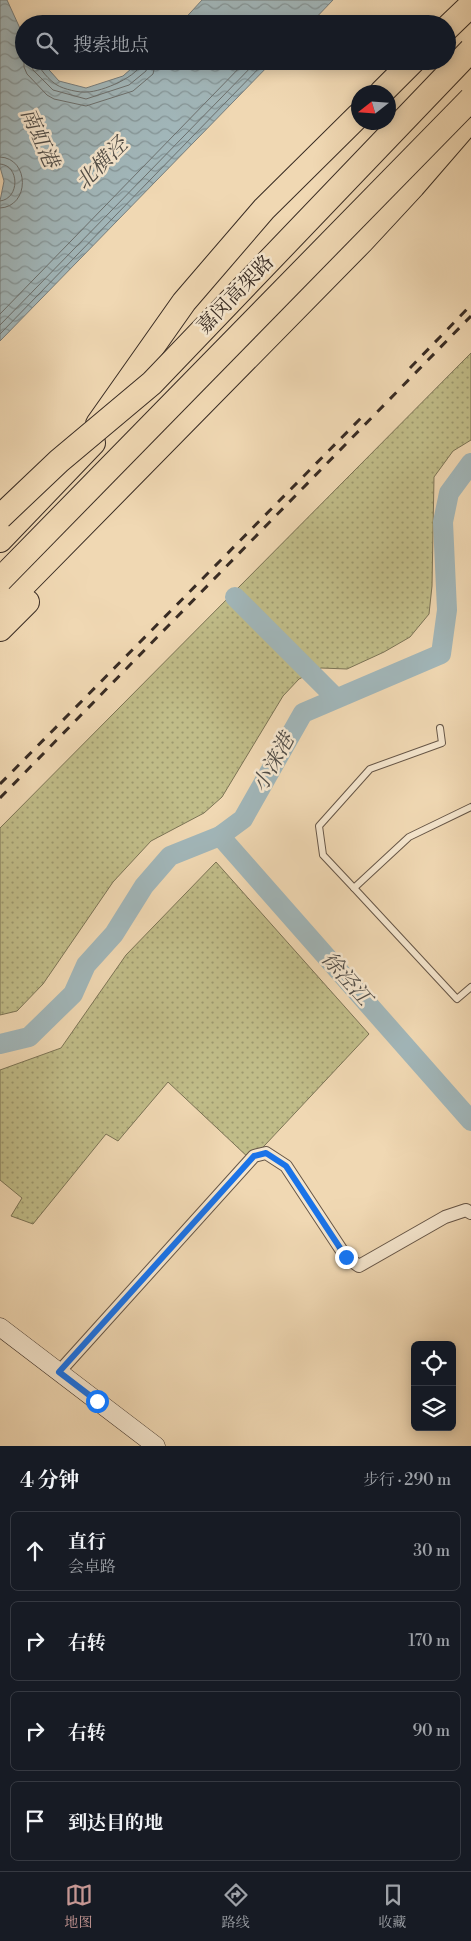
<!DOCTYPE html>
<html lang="zh">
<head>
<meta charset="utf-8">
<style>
  :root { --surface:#171b24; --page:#20242c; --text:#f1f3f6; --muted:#9ea1a6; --line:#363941; --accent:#c59692 }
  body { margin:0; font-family:"Libre Bodoni","Noto Serif SC",serif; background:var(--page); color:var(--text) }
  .controls { position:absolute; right:15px; bottom:15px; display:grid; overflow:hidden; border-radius:8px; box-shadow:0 2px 12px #0003 }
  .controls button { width:45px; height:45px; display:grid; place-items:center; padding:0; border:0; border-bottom:1px solid var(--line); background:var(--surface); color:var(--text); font:25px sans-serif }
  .compass { position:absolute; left:351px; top:85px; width:45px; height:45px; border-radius:50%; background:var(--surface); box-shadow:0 2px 12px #0003; rotate:253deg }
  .stop { position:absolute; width:15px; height:15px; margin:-11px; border:4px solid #1a73e8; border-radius:50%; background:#fff }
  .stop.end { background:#1a73e8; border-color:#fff; box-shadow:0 1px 5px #0008 }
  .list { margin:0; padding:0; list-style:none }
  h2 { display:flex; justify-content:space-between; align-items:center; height:65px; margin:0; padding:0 20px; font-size:21px }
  h2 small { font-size:16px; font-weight:400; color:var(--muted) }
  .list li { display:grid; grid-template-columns:32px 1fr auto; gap:15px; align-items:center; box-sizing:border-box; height:80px; margin:0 10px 10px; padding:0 10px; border:1px solid var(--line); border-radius:8px }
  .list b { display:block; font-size:19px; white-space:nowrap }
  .list p { margin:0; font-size:16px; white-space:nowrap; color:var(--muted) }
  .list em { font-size:16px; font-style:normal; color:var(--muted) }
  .icon { flex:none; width:28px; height:28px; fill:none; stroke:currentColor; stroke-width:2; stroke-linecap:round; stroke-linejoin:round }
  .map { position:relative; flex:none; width:471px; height:1446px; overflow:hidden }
  .search { position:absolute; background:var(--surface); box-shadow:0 2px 12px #0003; left:15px; right:15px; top:15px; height:55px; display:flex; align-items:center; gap:12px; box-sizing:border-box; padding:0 18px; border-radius:28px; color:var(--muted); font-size:19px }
  .sheet { height:425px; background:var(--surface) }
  nav { display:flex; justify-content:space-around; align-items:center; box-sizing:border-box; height:70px; border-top:1px solid var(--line); background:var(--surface); font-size:14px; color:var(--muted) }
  nav a { display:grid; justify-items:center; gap:2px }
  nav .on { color:var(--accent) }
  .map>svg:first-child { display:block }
  .park { fill:url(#park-dots); stroke:#7c7456 }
  .water { fill:url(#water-waves); stroke:#777e7d }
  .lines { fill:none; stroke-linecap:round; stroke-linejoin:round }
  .shore { stroke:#6c706e; stroke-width:1 }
  .river { stroke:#a1b6b9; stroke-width:20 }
  .lane-casing { stroke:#665647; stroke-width:8 }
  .street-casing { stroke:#665647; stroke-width:14 }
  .secondary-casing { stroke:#382b23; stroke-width:19 }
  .highway-casing { stroke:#382b23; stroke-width:26 }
  .lane { stroke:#f5e6ce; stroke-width:6 }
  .street { stroke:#f5e6ce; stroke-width:12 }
  .secondary { stroke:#f5e6ce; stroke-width:18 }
  .highway { stroke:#f0d8b3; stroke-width:24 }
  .rail { stroke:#382b23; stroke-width:3; stroke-dasharray:9 9; stroke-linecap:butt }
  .highway-bridge-casing { stroke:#382b23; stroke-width:26; stroke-linecap:butt }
  .highway-bridge { stroke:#f0d8b3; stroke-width:24 }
  .route { stroke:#1a73e8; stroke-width:6 }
  .labels { text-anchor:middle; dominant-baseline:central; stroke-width:5; stroke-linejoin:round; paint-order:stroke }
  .street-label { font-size:20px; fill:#382b23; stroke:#f5e6ce }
  .water-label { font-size:21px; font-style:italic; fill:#524e48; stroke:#f5e6ce }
</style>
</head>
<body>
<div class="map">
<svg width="471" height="1446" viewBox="0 0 471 1446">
  <defs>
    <pattern id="park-dots" width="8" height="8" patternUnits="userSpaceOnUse" patternTransform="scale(1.25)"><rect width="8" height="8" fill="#c0bc88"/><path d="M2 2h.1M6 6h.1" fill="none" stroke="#9d996f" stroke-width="1.8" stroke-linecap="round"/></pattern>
    <pattern id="water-waves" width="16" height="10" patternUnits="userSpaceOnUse" patternTransform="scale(1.25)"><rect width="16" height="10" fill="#a1b6b9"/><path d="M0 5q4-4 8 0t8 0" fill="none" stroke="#849496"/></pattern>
  </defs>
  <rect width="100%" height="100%" fill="#f0d8b3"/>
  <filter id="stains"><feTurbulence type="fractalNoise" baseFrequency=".004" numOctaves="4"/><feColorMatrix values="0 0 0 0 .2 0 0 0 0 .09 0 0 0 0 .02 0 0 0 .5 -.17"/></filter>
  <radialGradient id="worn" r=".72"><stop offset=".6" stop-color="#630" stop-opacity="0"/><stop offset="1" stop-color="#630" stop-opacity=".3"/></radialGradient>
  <g class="park">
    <polygon points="471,353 471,440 453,451 434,477 432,586 429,614 410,637 384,652 347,669 321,668 299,679 283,696 222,797 204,813 151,841 113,882 43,984 17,1011 0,1015 0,828"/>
    <polygon points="216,862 369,1034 251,1160 168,1082 118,1141 106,1134 33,1224 11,1216 22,1198 0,1180 0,1070 61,1048 126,955"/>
  </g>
  <g class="water">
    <polygon points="0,0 7,0 24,37 24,61 41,61 59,81 86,88 123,76 140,61 273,61 0,341 0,201 4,181 0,167"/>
    <polygon points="202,0 333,0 310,24 180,24"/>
  </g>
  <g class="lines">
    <g class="shore">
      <polyline points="24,59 24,67 27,74 47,95 54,99 86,106 133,91 153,74 156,61"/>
      <polyline points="31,61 33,70 53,90 86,99 129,85 146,71 149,61"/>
      <path d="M37 61C38 68 50 81 57 85 63 89 80 93 87 92 101 92 141 76 142 61"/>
      <path d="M0 157C30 158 30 207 0 208"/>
      <path d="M0 164C20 165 20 199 0 201"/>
      <polyline points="0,314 246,61"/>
      <polyline points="0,325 257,61"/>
      <polyline points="0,334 266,61"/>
    </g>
    <g class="river">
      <polyline points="235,597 336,698"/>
      <polyline points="220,836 471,1121"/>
      <polyline points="0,1044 29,1037 73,994 86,965 114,934 144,886 170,856 220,836 243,819 303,713 441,654 447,610 443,522 449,493 471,463"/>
    </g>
    <g class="lane-casing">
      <g id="lane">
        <polyline points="440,728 442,743 370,769 319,826 323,855 354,888 409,837 471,807"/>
        <polyline points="354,888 457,999 471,987"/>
      </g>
    </g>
    <g class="street-casing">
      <polyline id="street" points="59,1372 254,1156 266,1153 286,1166 346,1257 359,1266 445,1217 466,1210 471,1213"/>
    </g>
    <g class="secondary-casing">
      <polyline id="secondary" points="0,1327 156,1446"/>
    </g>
    <g class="highway-casing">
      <g id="highway">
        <polyline points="447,28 471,5"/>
        <polyline points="382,92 413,61"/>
        <polyline points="98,424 184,302 264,209 358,116"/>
        <polyline points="0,540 93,443"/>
        <polyline points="0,609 362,241 413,186 471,119"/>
        <polyline points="0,629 27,602"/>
      </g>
    </g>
    <use href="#lane" class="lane"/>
    <use href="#street" class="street"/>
    <use href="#secondary" class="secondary"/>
    <use href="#highway" class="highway"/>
    <g class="rail">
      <polyline points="410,368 471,305"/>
      <polyline points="0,784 361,418"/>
      <polyline points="0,798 471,316"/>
    </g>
    <g class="highway-bridge-casing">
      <g id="highway-bridge">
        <polyline points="0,517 59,461 152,383 471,50"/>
        <polyline points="0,580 471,99"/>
      </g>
    </g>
    <use href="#highway-bridge" class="highway-bridge"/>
  </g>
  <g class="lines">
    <polyline class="route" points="97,1401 59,1372 254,1156 266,1153 286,1166 346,1257"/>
  </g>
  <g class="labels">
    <g class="street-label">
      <text transform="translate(236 295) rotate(-46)">嘉闵高架路</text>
    </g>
    <g class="water-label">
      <text transform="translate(39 138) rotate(66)">南虹港</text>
      <text transform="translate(102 164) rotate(-45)">北横泾</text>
      <text transform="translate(274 763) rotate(-61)">小涞港</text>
      <text transform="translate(346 979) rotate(49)">徐泾江</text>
    </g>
  </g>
  <rect width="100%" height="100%" filter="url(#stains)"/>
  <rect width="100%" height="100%" fill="url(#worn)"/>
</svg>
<div class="controls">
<button><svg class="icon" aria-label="locate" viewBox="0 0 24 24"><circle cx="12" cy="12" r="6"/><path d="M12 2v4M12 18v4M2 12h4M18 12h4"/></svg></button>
<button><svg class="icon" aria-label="layers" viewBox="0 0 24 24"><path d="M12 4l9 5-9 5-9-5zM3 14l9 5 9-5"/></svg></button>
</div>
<svg class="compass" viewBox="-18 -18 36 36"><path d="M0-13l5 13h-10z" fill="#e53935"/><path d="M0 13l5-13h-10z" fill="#9ea1a6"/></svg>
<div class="stop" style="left:97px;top:1401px"></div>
<div class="stop end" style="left:346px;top:1257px"></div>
<div class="search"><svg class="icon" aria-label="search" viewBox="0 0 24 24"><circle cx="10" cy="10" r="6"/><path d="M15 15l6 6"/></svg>搜索地点</div>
</div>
<section class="sheet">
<h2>4 分钟<small>步行 · 290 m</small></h2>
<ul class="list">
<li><svg class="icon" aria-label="ahead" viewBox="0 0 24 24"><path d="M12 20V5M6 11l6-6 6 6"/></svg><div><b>直行</b><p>会卓路</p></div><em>30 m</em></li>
<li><svg class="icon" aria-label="right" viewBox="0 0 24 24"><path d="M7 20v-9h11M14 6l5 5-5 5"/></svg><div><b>右转</b></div><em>170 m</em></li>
<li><svg class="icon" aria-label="right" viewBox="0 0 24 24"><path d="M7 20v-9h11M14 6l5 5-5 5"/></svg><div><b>右转</b></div><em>90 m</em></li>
<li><svg class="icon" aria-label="arrive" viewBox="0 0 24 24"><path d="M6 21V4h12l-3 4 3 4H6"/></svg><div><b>到达目的地</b></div></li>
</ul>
</section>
<nav>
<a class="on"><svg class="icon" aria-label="map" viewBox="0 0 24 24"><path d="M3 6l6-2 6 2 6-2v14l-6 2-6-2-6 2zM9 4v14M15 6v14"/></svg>地图</a>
<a><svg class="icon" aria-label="directions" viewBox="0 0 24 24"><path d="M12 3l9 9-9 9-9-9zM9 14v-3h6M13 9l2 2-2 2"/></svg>路线</a>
<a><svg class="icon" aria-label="saved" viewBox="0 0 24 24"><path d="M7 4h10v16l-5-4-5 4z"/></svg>收藏</a>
</nav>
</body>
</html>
